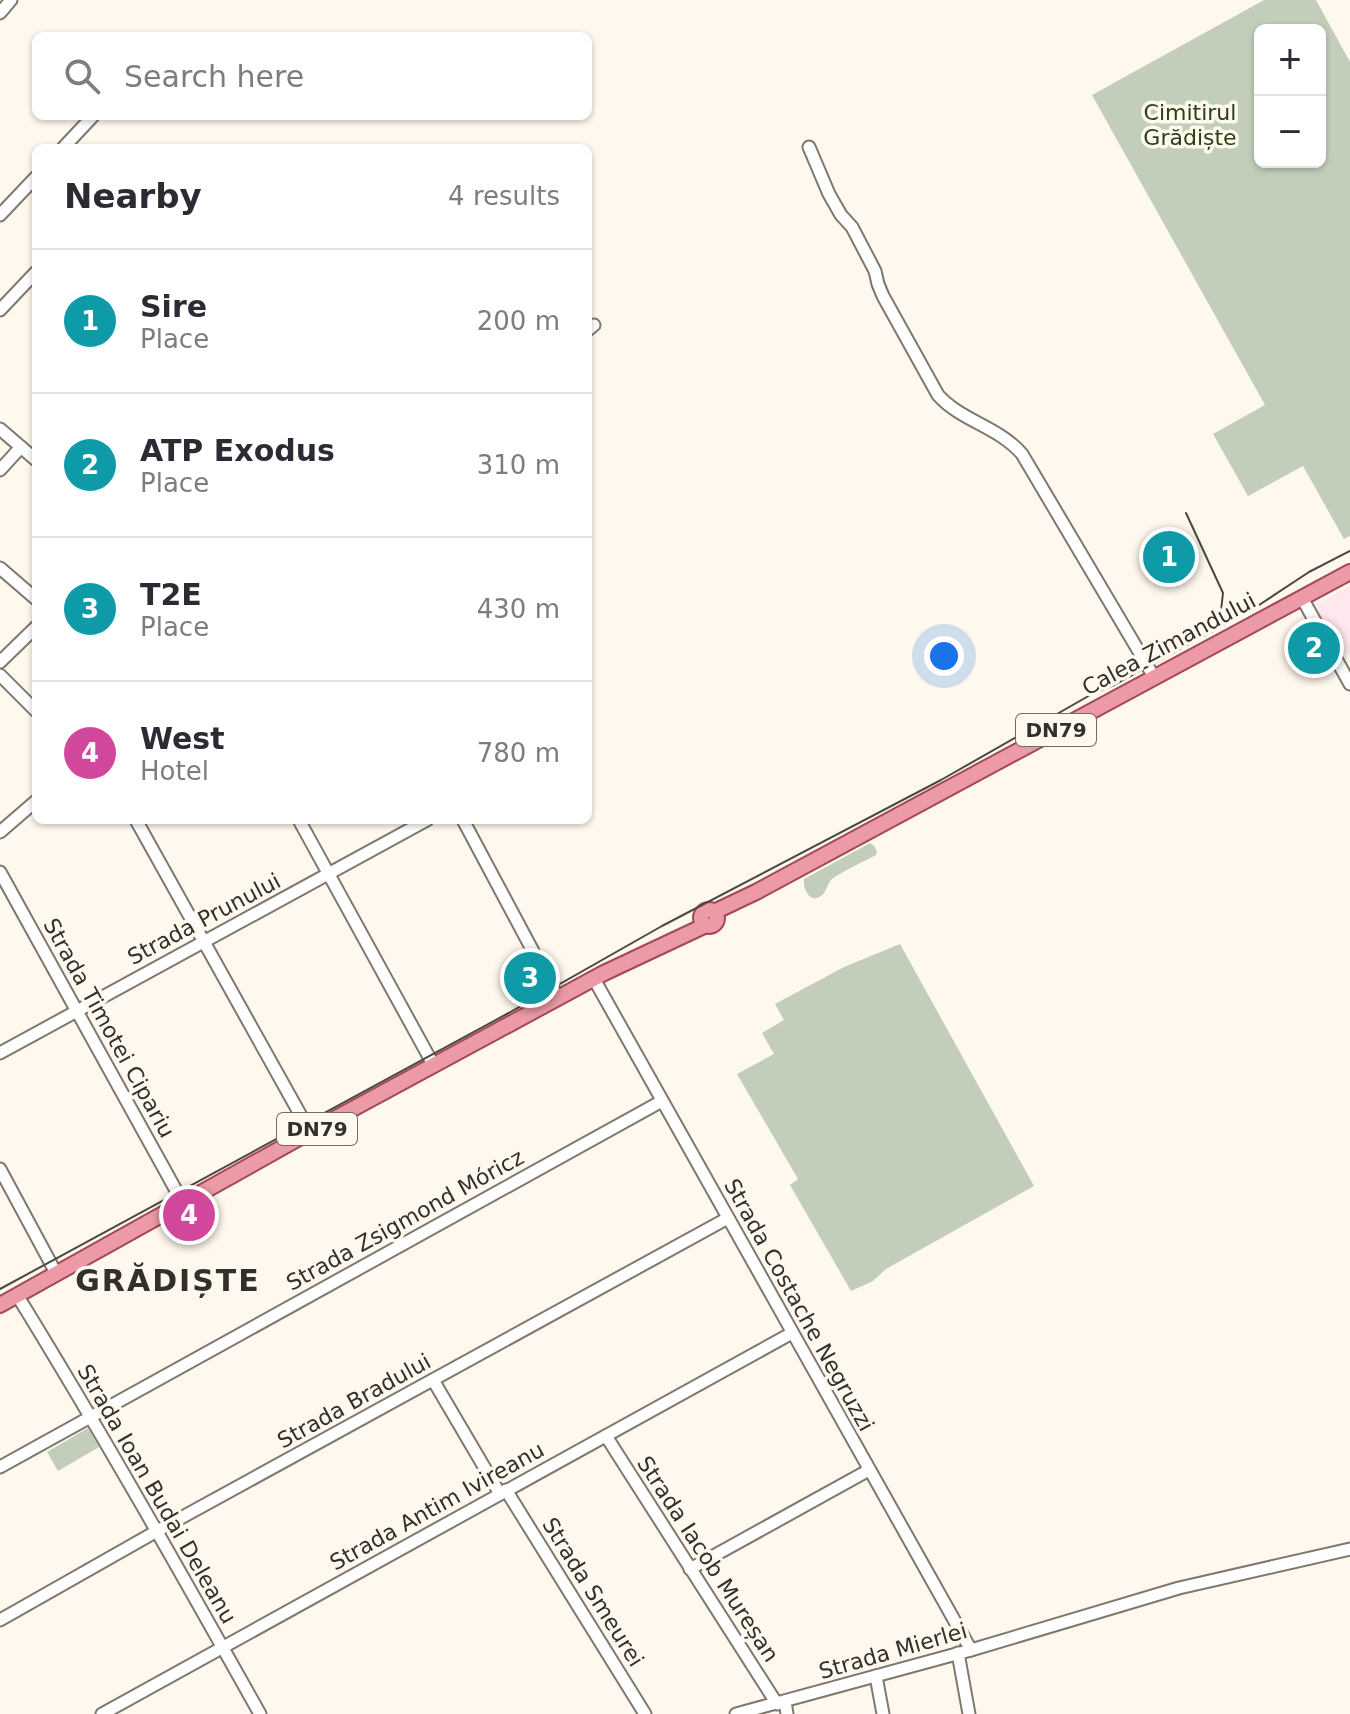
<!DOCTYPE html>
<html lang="en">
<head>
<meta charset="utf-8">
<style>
  :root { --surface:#fff; --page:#f7f7f7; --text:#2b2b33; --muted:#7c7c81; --line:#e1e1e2; --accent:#d93025 }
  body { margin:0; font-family:"DejaVu Sans",sans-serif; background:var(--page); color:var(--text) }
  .controls { position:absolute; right:24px; top:24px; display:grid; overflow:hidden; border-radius:12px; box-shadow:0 2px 6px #0004 }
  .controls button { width:72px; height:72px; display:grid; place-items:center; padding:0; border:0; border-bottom:2px solid var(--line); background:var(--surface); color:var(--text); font:40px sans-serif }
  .you { position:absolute; left:944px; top:656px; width:28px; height:28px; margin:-20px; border:6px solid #fff; border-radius:50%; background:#1a73e8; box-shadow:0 0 0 12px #1a73e833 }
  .badge { display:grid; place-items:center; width:52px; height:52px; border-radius:50%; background:var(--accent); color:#fff; font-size:26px; font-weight:700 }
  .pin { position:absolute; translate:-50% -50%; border:4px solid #fff; box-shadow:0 2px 8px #0006 }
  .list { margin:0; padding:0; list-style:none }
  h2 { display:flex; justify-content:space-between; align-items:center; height:104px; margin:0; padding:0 32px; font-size:34px }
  h2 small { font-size:26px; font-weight:400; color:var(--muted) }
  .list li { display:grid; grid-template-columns:52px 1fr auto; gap:24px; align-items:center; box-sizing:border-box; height:144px; padding:0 32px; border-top:2px solid var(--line) }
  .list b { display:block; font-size:30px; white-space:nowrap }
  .list p { margin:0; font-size:26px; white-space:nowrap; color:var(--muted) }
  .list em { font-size:26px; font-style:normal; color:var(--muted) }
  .icon { flex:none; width:44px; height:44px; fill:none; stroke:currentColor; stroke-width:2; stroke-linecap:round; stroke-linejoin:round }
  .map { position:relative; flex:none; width:1350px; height:1714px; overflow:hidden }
  .search { position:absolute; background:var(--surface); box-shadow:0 2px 6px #0004; left:32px; top:32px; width:560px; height:88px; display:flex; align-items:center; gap:20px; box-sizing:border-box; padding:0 28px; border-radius:12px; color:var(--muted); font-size:30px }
  .panel { position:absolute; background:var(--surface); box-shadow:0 2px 6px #0004; left:32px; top:144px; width:560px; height:680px; border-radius:12px }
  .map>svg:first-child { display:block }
  .education { fill:#fee8ed }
  .green { fill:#c2ceba; fill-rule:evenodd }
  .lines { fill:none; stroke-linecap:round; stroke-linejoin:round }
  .minor-casing { stroke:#7f786e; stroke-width:15 }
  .major-casing { stroke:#a34955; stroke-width:18 }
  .minor { stroke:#fff; stroke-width:11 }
  .major { stroke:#ec9aa6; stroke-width:14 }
  .tram { stroke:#4b4843; stroke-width:2 }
  .labels { text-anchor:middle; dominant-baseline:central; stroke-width:7; stroke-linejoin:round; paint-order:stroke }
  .shield { fill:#fef8ee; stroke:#706c66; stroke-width:2 }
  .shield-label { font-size:20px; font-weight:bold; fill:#33302c }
  .park-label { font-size:22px; fill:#294113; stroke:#fef8ee }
  .street-label { font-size:22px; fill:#33302c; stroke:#fef8ee }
  .district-label { font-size:30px; font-weight:bold; letter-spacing:2px; fill:#33302c; stroke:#fef8ee }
</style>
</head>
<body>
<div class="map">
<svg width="1350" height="1714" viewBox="0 0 1350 1714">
  <rect width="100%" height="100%" fill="#fef8ee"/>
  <polygon class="education" points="1350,586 1350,653 1340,657 1313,606"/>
  <g class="green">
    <path d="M1264 0H1316L1350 62V536L1344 539 1303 466 1248 496 1213 434 1265 405 1092 95ZM1260 30H1320V162H1260Z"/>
    <path d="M870 843 875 847 877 852 876 855C867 860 837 874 831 880 827 884 827 892 821 896 809 904 803 888 804 879Z"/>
    <polygon points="900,944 1034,1186 886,1269 873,1281 851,1291 790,1185 798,1179 737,1074 774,1054 762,1033 784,1020 775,1004 844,967"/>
    <polygon points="88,1428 99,1447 58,1471 47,1452"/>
  </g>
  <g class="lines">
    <g class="minor-casing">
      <g id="minor">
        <polyline points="0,13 11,0"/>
        <path d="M809 147 829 194 841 215 852 227 875 271 878 284 883 296 938 395C961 421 999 427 1022 454L1154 677"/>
        <polyline points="63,148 93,116"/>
        <polyline points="0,215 36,177"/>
        <polyline points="0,310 36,272"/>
        <polyline points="588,330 594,325"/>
        <polyline points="0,429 36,460"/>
        <polyline points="0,470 21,447"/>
        <polyline points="0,568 36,599"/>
        <polyline points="1302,598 1350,684"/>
        <polyline points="0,662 36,627"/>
        <polyline points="0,675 36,711"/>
        <polyline points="136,820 310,1132"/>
        <polyline points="299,820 434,1066"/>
        <polyline points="463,820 558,998"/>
        <polyline points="0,832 36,801"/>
        <polyline points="0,872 183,1203"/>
        <polyline points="594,979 971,1650"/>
        <polyline points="0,1053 427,820"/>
        <polyline points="0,1169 56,1273"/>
        <path d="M17 1295C102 1433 181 1573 260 1714"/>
        <polyline points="433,1380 500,1494"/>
        <polyline points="606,1436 777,1704"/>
        <polyline points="0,1467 662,1101"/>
        <polyline points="506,1490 645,1714"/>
        <polyline points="690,1569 869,1470"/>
        <polyline points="0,1620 157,1531 728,1218"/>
        <polyline points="958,1653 969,1714"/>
        <polyline points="876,1676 883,1714"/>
        <polyline points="785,1702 787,1714"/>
        <polyline points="102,1714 792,1333"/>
        <polyline points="736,1714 971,1650 1179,1588 1350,1549"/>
      </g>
    </g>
    <g class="major-casing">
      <g id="major">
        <circle cx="709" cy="918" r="8"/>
        <polyline points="714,912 756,892 1350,572"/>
        <polyline points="0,1305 310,1132 604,973 706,925"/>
      </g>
    </g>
    <use href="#minor" class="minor"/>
    <use href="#major" class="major"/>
    <g class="tram">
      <polyline points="1186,513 1223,593 1221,611 1206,630"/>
      <polyline points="0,1289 505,1015 662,926 941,780 1092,694 1112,686 1253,609 1309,572 1350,551"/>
    </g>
  </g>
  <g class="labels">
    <g class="shield">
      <rect x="1016" y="714" width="80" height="32" rx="6"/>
      <rect x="277" y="1113" width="80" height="32" rx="6"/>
    </g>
    <g class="shield-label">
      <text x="1056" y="730">DN79</text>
      <text x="317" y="1129">DN79</text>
    </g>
    <g class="park-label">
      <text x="1190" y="112">Cimitirul<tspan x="1190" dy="25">Grădiște</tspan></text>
    </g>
    <g class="street-label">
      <text transform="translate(1169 644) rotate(-28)">Calea Zimandului</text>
      <text transform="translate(204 919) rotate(-28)">Strada Prunului</text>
      <text transform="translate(109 1028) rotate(61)">Strada Timotei Cipariu</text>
      <text transform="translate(405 1220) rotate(-29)">Strada Zsigmond Móricz</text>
      <text transform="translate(799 1305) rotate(61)">Strada Costache Negruzzi</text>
      <text transform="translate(354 1401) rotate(-29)">Strada Bradului</text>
      <text transform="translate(157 1494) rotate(60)">Strada Ioan Budai Deleanu</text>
      <text transform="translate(437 1506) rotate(-29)">Strada Antim Ivireanu</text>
      <text transform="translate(708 1559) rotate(57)">Strada Iacob Mureșan</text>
      <text transform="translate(593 1592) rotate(58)">Strada Smeurei</text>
      <text transform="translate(893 1651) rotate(-16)">Strada Mierlei</text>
    </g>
    <g class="district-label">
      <text x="168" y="1280">GRĂDIȘTE</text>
    </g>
  </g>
</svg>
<div class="controls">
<button>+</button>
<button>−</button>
</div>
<div class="you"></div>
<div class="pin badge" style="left:1169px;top:557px;background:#0f9aa8">1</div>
<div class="pin badge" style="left:1314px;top:648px;background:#0f9aa8">2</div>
<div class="pin badge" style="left:530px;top:978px;background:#0f9aa8">3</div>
<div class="pin badge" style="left:189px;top:1215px;background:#d1479c">4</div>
<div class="search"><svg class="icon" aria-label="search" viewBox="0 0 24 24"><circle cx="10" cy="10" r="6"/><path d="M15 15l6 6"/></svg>Search here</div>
<section class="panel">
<h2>Nearby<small>4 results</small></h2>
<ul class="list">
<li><span class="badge" style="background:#0f9aa8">1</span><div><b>Sire</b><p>Place</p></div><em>200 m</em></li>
<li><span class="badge" style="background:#0f9aa8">2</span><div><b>ATP Exodus</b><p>Place</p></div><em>310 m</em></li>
<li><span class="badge" style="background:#0f9aa8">3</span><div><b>T2E</b><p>Place</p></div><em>430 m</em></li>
<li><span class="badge" style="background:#d1479c">4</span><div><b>West</b><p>Hotel</p></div><em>780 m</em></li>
</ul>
</section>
</div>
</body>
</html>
